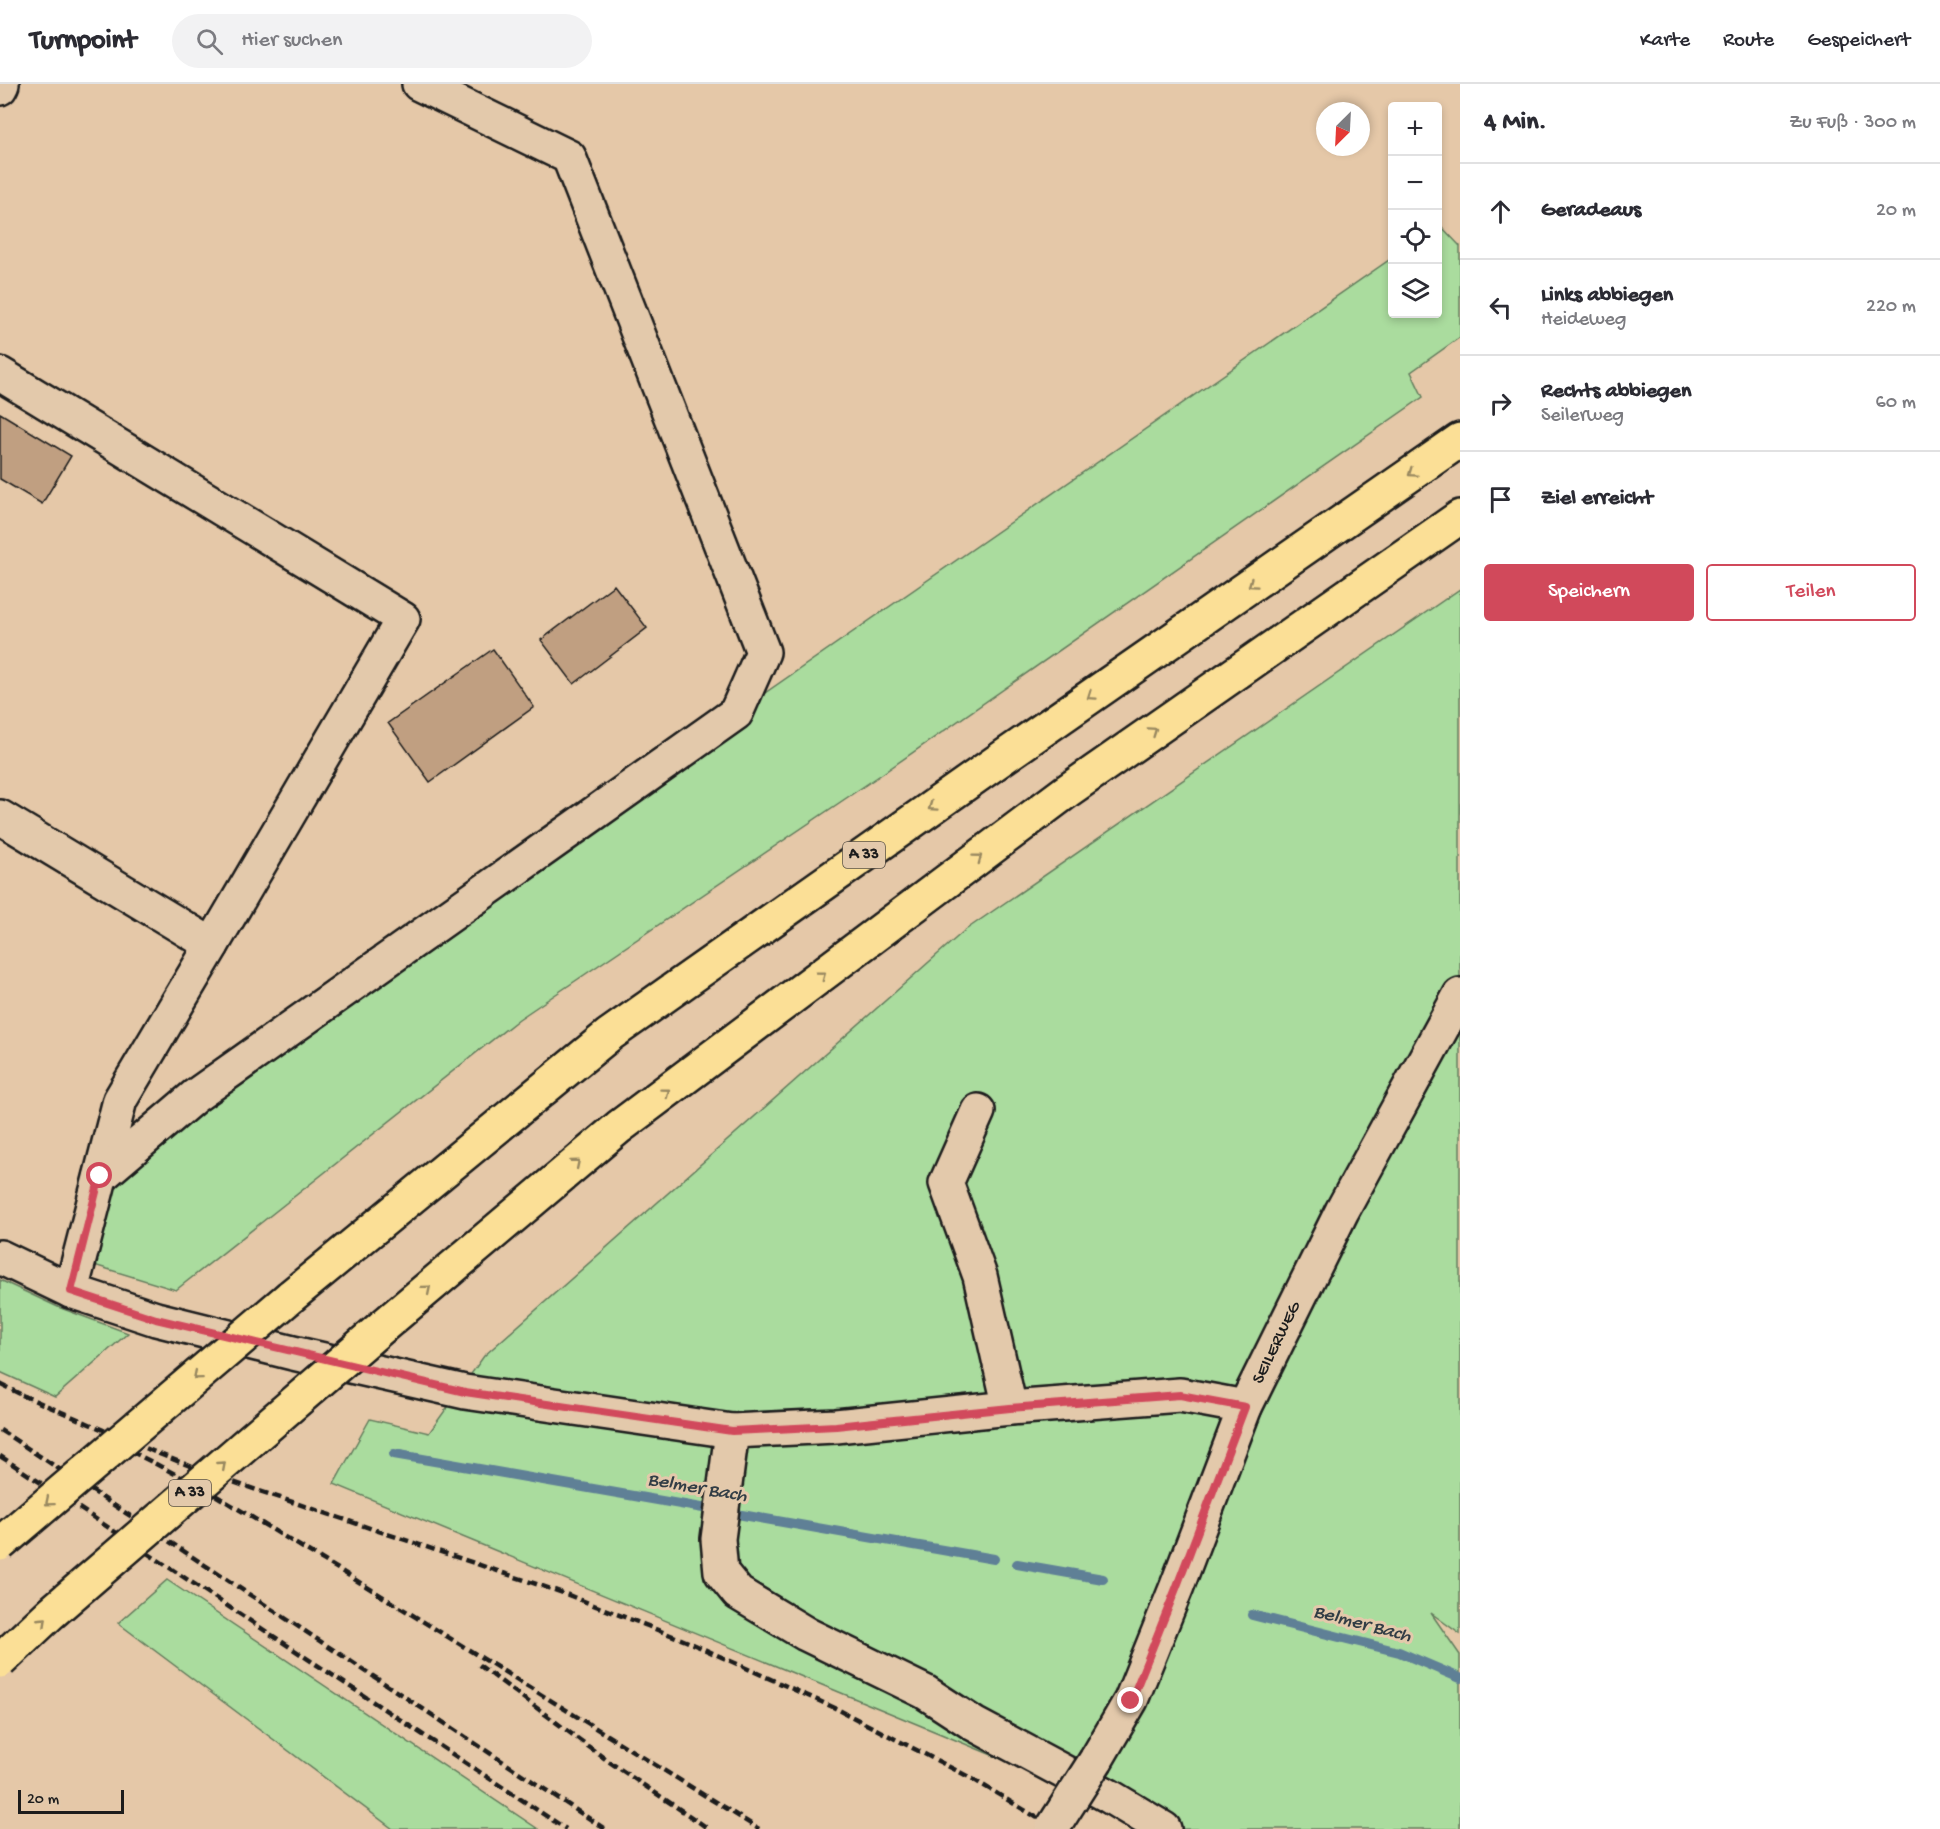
<!DOCTYPE html>
<html lang="de">
<head>
<meta charset="utf-8">
<style>
  :root { --surface:#fff; --page:#f2f2f3; --text:#2b2b33; --muted:#7c7c81; --line:#e1e1e2; --accent:#d1495b }
  body { margin:0; font-family:"Gochi Hand",sans-serif; background:var(--page); color:var(--text) }
  .controls { position:absolute; right:18px; top:18px; display:grid; overflow:hidden; border-radius:6px; box-shadow:0 3px 9px #0003 }
  .controls button { width:54px; height:54px; display:grid; place-items:center; padding:0; border:0; border-bottom:2px solid var(--line); background:var(--surface); color:var(--text); font:30px sans-serif }
  .compass { position:absolute; left:1316px; top:18px; width:54px; height:54px; border-radius:50%; background:var(--surface); box-shadow:0 3px 9px #0003; rotate:204deg }
  .scale { position:absolute; left:18px; bottom:15px; width:106px; box-sizing:border-box; padding-left:6px; border:3px solid #1c1c1c; border-top:0; font-size:16px; line-height:21px; white-space:nowrap; color:#1c1c1c; -webkit-text-stroke:4px #e3c9ab; paint-order:stroke }
  .stop { position:absolute; width:18px; height:18px; margin:-14px; border:4px solid #d1495b; border-radius:50%; background:#fff }
  .stop.end { background:#d1495b; border-color:#fff; box-shadow:0 2px 6px #0008 }
  .list { margin:0; padding:0; list-style:none }
  h2 { display:flex; justify-content:space-between; align-items:center; height:78px; margin:0; padding:0 24px; font-size:26px }
  h2 small { font-size:20px; font-weight:400; color:var(--muted) }
  .list li { display:grid; grid-template-columns:39px 1fr auto; gap:18px; align-items:center; box-sizing:border-box; height:96px; padding:0 24px; border-top:2px solid var(--line) }
  .list b { display:block; font-size:22px; white-space:nowrap }
  .list p { margin:0; font-size:20px; white-space:nowrap; color:var(--muted) }
  .list em { font-size:20px; font-style:normal; color:var(--muted) }
  .actions { display:flex; gap:12px; padding:18px 24px }
  .actions a { flex:1; padding:14px 0; border:2px solid var(--accent); border-radius:6px; text-align:center; font-size:21px; color:var(--accent) }
  .actions .main { background:var(--accent); color:#fff }
  .icon { flex:none; width:33px; height:33px; fill:none; stroke:currentColor; stroke-width:2; stroke-linecap:round; stroke-linejoin:round }
  .map { position:relative; flex:none; width:1460px; height:1745px; overflow:hidden }
  header { display:flex; align-items:center; gap:36px; box-sizing:border-box; height:84px; padding:0 30px; background:var(--surface); border-bottom:2px solid var(--line) }
  header strong { font-size:28px }
  nav { display:flex; gap:33px; margin-inline-start:auto; font-size:21px }
  .search { width:420px; height:54px; background:var(--page); display:flex; align-items:center; gap:15px; box-sizing:border-box; padding:0 21px; border-radius:33px; color:var(--muted); font-size:22px }
  main { display:flex }
  aside { flex:1; background:var(--surface) }
  .map>svg:first-child { display:block }
  .green { fill:#aadc9e; stroke:#637c5d; stroke-width:1.5 }
  .lines { fill:none; stroke-linecap:round; stroke-linejoin:round }
  .stream { stroke:#5e8096; stroke-width:10 }
  .building { fill:#c09f81; stroke:#1c1c1c; stroke-width:1.5 }
  .minor-casing { stroke:#1c1c1c; stroke-width:38 }
  .highway-casing { stroke:#1c1c1c; stroke-width:38 }
  .minor { stroke:#e3c9ab; stroke-width:33 }
  .highway { stroke:#fbdf96; stroke-width:33 }
  .rail { stroke:#1c1c1c; stroke-width:4.5; stroke-dasharray:9 4.5; stroke-linecap:butt }
  .minor-bridge-casing { stroke:#1c1c1c; stroke-width:38; stroke-linecap:butt }
  .highway-bridge-casing { stroke:#1c1c1c; stroke-width:38; stroke-linecap:butt }
  .minor-bridge { stroke:#e3c9ab; stroke-width:33 }
  .highway-bridge { stroke:#fbdf96; stroke-width:33 }
  .oneway { stroke:#97875f }
  .route { stroke:#d1495b; stroke-width:8 }
  .labels { text-anchor:middle; dominant-baseline:central; stroke-width:6; stroke-linejoin:round; paint-order:stroke }
  .shield { fill:#e3c9ab; stroke:#585047; stroke-width:1.5 }
  .shield-label { font-size:16px; font-weight:bold; fill:#1c1c1c }
  .street-label { font-size:18px; fill:#1c1c1c; stroke:#e3c9ab }
  .water-label { font-size:20px; font-style:italic; fill:#323d45; stroke:#e3c9ab }
</style>
</head>
<body>
<header>
<strong>Turnpoint</strong>
<div class="search"><svg class="icon" aria-label="search" viewBox="0 0 24 24"><circle cx="10" cy="10" r="6"/><path d="M15 15l6 6"/></svg>Hier suchen</div>
<nav><a>Karte</a><a>Route</a><a>Gespeichert</a></nav>
</header>
<main>
<div class="map">
<svg width="1460" height="1745" viewBox="0 0 1460 1745">
  <rect width="100%" height="100%" fill="#e5c8a8"/>
  <filter id="ink" filterUnits="userSpaceOnUse"><feTurbulence type="fractalNoise" baseFrequency=".0167" numOctaves="2"/><feDisplacementMap in="SourceGraphic" scale="12" xChannelSelector="R" yChannelSelector="G"/><feConvolveMatrix kernelMatrix="1 2 1 2 8 2 1 2 1" color-interpolation-filters="sRGB"/></filter>
  <g filter="url(#ink)">
    <g class="green">
      <polygon points="1440,141 1460,162 1460,253 1411,288 1423,313 882,690 519,935 176,1206 81,1177 101,1092 736,629 1392,174 1392,230 1438,230 1438,142"/>
      <polygon points="1460,505 1460,1550 1431,1529 1460,1571 1460,1745 1151,1745 1106,1718 334,1400 370,1335 429,1349 484,1272 964,847"/>
      <polygon points="0,1196 58,1223 128,1249 55,1313 0,1288"/>
      <polygon points="167,1496 538,1745 393,1745 118,1539"/>
    </g>
    <g class="lines">
      <g class="stream">
        <polyline points="394,1370 994,1475"/>
        <polyline points="1017,1480 1103,1495"/>
        <polyline points="1252,1531 1399,1568 1460,1594"/>
      </g>
    </g>
    <g class="building">
      <polygon points="0,329 71,372 42,420 0,395"/>
      <polygon points="614,501 647,544 574,600 541,556"/>
      <polygon points="493,565 534,623 430,698 388,639"/>
    </g>
    <g class="lines">
      <g class="minor-casing">
        <g id="minor">
          <polyline points="0,4 2,0"/>
          <polyline points="0,290 403,535 212,861"/>
          <polyline points="0,733 212,861 120,1016 71,1207"/>
          <polyline points="978,1027 946,1099 980,1192 1010,1324"/>
          <polyline points="101,1092 195,1012 736,629 763,568 569,73 419,0"/>
          <polyline points="0,1173 71,1207 156,1235 293,1269 465,1308 732,1347 836,1342 1010,1324 1180,1311 1245,1323"/>
          <polyline points="732,1347 718,1455 721,1488 738,1509 806,1550 925,1608 974,1640 1109,1712 1164,1745"/>
          <polyline points="1096,1676 1131,1616 1177,1502 1245,1323 1342,1127 1460,911"/>
        </g>
      </g>
      <g class="highway-casing">
        <g id="highway">
          <polyline points="290,1213 609,951 1005,672 1460,356"/>
          <polyline points="382,1243 619,1043 1067,707 1460,433"/>
        </g>
      </g>
      <use href="#minor" class="minor"/>
      <use href="#highway" class="highway"/>
      <g class="rail">
        <polyline points="0,1300 28,1314"/>
        <polyline points="22,1311 157,1369 218,1393 563,1509 686,1557 835,1624 971,1694 1056,1745"/>
        <polyline points="0,1346 605,1745"/>
        <polyline points="119,1361 210,1408 338,1485 759,1745"/>
        <polyline points="0,1372 566,1745"/>
        <polyline points="479,1581 608,1677 709,1745"/>
      </g>
      <g class="minor-bridge-casing">
        <polyline id="minor-bridge" points="1052,1745 1096,1676"/>
      </g>
      <g class="highway-bridge-casing">
        <g id="highway-bridge">
          <polyline points="0,1460 290,1213"/>
          <polyline points="0,1577 51,1529 382,1243"/>
        </g>
      </g>
      <use href="#minor-bridge" class="minor-bridge"/>
      <use href="#highway-bridge" class="highway-bridge"/>
    </g>
    <defs><path id="oneway-chevron" d="M-2-3.5L2.5 0L-2 3.5" fill="none" stroke-width="1.6" stroke-linecap="round" stroke-linejoin="round" transform="scale(1.5)"/></defs>
    <g class="oneway">
      <use href="#oneway-chevron" transform="translate(1412 389) rotate(145)"/>
      <use href="#oneway-chevron" transform="translate(1252 500) rotate(145)"/>
      <use href="#oneway-chevron" transform="translate(1091 612) rotate(145)"/>
      <use href="#oneway-chevron" transform="translate(1153 647) rotate(-35)"/>
      <use href="#oneway-chevron" transform="translate(932 723) rotate(145)"/>
      <use href="#oneway-chevron" transform="translate(978 774) rotate(-37)"/>
      <use href="#oneway-chevron" transform="translate(822 891) rotate(-37)"/>
      <use href="#oneway-chevron" transform="translate(666 1008) rotate(-37)"/>
      <use href="#oneway-chevron" transform="translate(576 1079) rotate(-40)"/>
      <use href="#oneway-chevron" transform="translate(427 1205) rotate(-40)"/>
      <use href="#oneway-chevron" transform="translate(197 1292) rotate(140)"/>
      <use href="#oneway-chevron" transform="translate(222 1381) rotate(-41)"/>
      <use href="#oneway-chevron" transform="translate(49 1418) rotate(140)"/>
      <use href="#oneway-chevron" transform="translate(43 1537) rotate(-43)"/>
    </g>
  </g>
  <g class="lines" filter="url(#ink)">
    <polyline class="route" points="100,1092 71,1207 156,1235 465,1308 732,1347 836,1342 1010,1324 1180,1311 1245,1323 1177,1502 1131,1617"/>
  </g>
  <g class="labels">
    <g class="shield">
      <rect x="843" y="758" width="42" height="26" rx="4.5"/>
      <rect x="169" y="1396" width="42" height="26" rx="4.5"/>
    </g>
    <g class="shield-label">
      <text x="864" y="771">A 33</text>
      <text x="190" y="1409">A 33</text>
    </g>
    <g class="street-label">
      <text transform="translate(1277 1259) rotate(-64)">SEILERWEG</text>
    </g>
    <g class="water-label">
      <text transform="translate(697 1405) rotate(10)">Belmer Bach</text>
      <text transform="translate(1362 1541) rotate(15)">Belmer Bach</text>
    </g>
  </g>
</svg>
<div class="controls">
<button>+</button>
<button>−</button>
<button><svg class="icon" aria-label="locate" viewBox="0 0 24 24"><circle cx="12" cy="12" r="6"/><path d="M12 2v4M12 18v4M2 12h4M18 12h4"/></svg></button>
<button><svg class="icon" aria-label="layers" viewBox="0 0 24 24"><path d="M12 4l9 5-9 5-9-5zM3 14l9 5 9-5"/></svg></button>
</div>
<svg class="compass" viewBox="-18 -18 36 36"><path d="M0-13l5 13h-10z" fill="#e53935"/><path d="M0 13l5-13h-10z" fill="#7c7c81"/></svg>
<div class="scale">20 m</div>
<div class="stop" style="left:100px;top:1092px"></div>
<div class="stop end" style="left:1131px;top:1617px"></div>
</div>
<aside>
<h2>4 Min.<small>Zu Fuß · 300 m</small></h2>
<ul class="list">
<li><svg class="icon" aria-label="ahead" viewBox="0 0 24 24"><path d="M12 20V5M6 11l6-6 6 6"/></svg><div><b>Geradeaus</b></div><em>20 m</em></li>
<li><svg class="icon" aria-label="left" viewBox="0 0 24 24"><path d="M17 20v-9H6M10 6l-5 5 5 5"/></svg><div><b>Links abbiegen</b><p>Heideweg</p></div><em>220 m</em></li>
<li><svg class="icon" aria-label="right" viewBox="0 0 24 24"><path d="M7 20v-9h11M14 6l5 5-5 5"/></svg><div><b>Rechts abbiegen</b><p>Seilerweg</p></div><em>60 m</em></li>
<li><svg class="icon" aria-label="arrive" viewBox="0 0 24 24"><path d="M6 21V4h12l-3 4 3 4H6"/></svg><div><b>Ziel erreicht</b></div></li>
</ul>
<div class="actions"><a class="main">Speichern</a><a>Teilen</a></div>
</aside>
</main>
</body>
</html>
